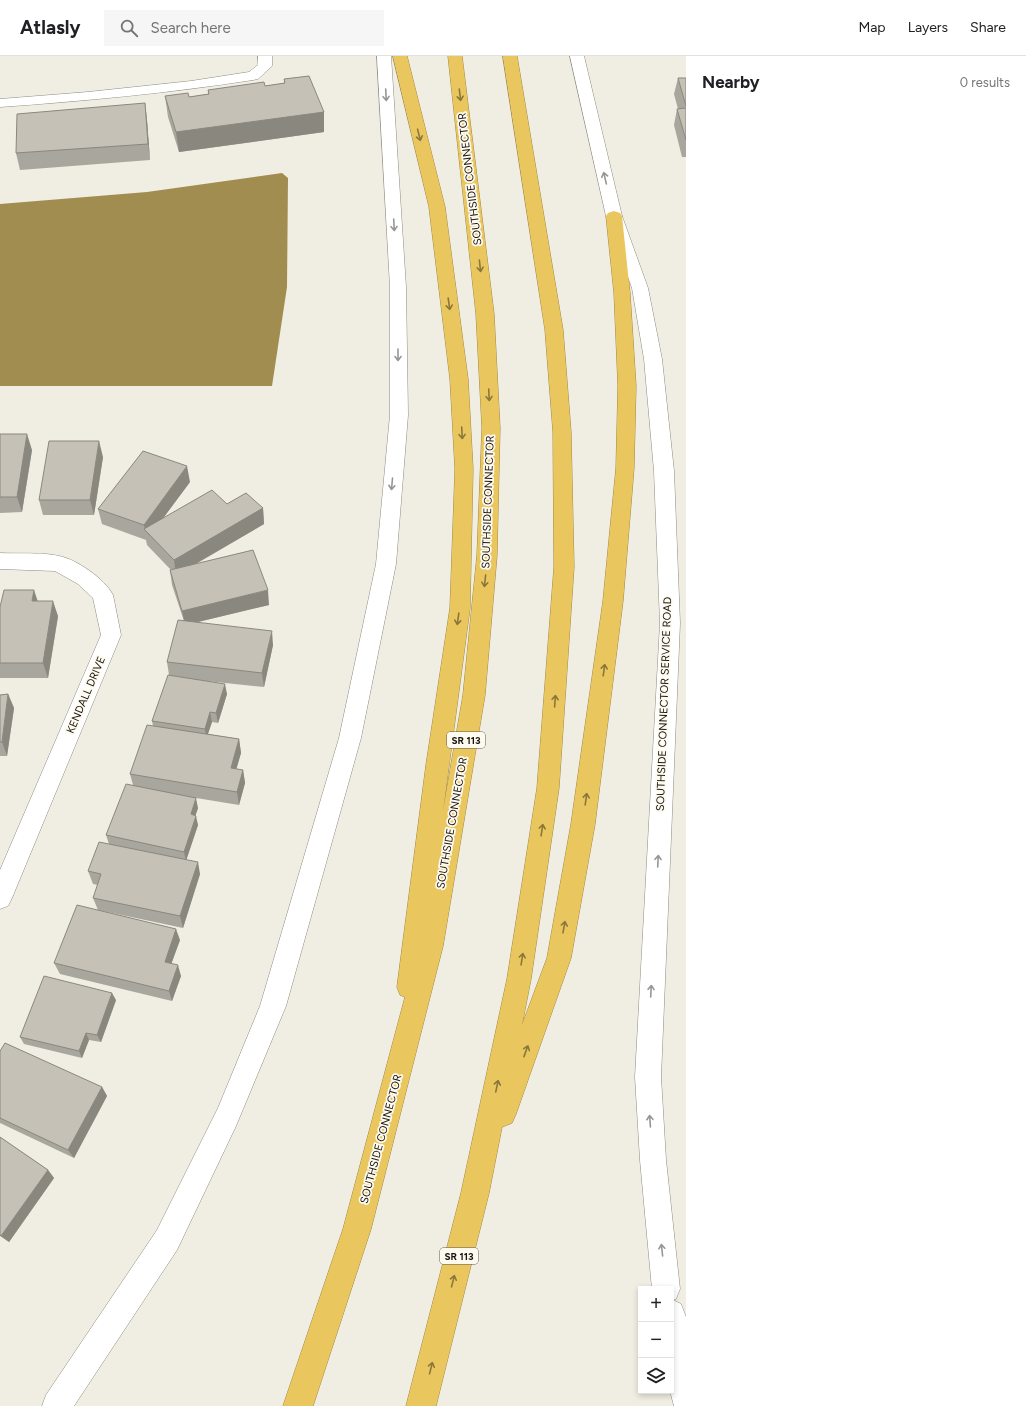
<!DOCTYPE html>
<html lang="en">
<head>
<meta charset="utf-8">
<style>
  :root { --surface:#fff; --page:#f6f6f6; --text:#202124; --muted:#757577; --line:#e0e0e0 }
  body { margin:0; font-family:Figtree,sans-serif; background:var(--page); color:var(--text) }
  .controls { position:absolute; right:12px; bottom:12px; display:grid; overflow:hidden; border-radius:0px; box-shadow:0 2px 6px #0003 }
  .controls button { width:36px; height:36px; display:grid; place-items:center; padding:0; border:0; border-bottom:1px solid var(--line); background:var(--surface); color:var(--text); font:20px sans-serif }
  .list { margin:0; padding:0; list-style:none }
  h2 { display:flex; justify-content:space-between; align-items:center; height:52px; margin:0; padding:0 16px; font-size:17px }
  h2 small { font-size:13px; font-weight:400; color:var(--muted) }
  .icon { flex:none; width:22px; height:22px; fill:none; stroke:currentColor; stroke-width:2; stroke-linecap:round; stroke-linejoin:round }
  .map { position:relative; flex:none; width:686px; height:1350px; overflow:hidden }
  header { display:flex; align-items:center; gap:24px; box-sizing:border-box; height:56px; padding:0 20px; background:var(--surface); border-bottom:1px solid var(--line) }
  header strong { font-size:19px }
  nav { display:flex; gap:22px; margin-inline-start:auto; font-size:14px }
  .search { width:280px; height:36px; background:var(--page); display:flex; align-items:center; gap:10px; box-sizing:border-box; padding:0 14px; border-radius:0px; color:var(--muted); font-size:15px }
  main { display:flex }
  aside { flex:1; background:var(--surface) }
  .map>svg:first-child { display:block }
  .water { fill:#a18d50 }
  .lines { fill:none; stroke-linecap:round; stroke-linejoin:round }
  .street-casing { stroke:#8f8b81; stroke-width:1 }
  .secondary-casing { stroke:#8f8b81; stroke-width:1 }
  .highway-casing { stroke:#a08943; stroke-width:1 }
  .street { fill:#fff; fill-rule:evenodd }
  .secondary { fill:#fff; fill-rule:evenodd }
  .highway { fill:#eac75e; fill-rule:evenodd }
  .wall { fill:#a9a69d }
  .shaded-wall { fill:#8a877f }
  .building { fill:#c5c1b6; stroke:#8a877f }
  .oneway { stroke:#979694 }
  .oneway2 { stroke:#8b773b }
  .labels { text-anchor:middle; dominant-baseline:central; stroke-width:3.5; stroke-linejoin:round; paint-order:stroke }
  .shield { fill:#fefaef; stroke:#5c5a54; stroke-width:1 }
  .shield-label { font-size:10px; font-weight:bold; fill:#171511 }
  .street-label { font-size:11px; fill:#171511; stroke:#fefaef }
</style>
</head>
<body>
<header>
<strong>Atlasly</strong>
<div class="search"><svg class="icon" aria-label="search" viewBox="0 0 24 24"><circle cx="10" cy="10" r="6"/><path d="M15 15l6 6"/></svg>Search here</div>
<nav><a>Map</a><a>Layers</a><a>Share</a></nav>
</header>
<main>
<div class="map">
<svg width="686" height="1350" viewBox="0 0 686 1350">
  <rect width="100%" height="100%" fill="#f0ede2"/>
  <polygon class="water" points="282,117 288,122 287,231 272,330 0,330 0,148 147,136"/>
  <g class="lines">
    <g class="street-casing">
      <g id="street">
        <path d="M258 0H272V10L258 23 253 24C169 37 85 45 0 51V43L88 36 191 25 249 16 258 9Z"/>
        <path d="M0 497C17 498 43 496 59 500 76 503 105 523 113 539L121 579 12 842 8 850 0 853V814L101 579 93 542 78 528 55 515 0 513Z"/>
      </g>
    </g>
    <g class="secondary-casing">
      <g id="secondary">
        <polygon points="377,0 391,0 406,231 408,359 396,508 361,682 286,950 236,1070 177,1194 74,1350 42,1350 46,1339 157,1174 218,1052 260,950 339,682 376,508 390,359 390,231"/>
        <polygon points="570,0 584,0 622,160 648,232 662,303 674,415 680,567 661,1021 666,1104 680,1233 676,1243 673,1244 681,1248 686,1261 686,1350 674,1350 670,1335 671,1233 652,1233 640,1104 635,1021 660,567 654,415 644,303 632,232 606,160"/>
      </g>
    </g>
    <g class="highway-casing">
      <g id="highway">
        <polygon points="393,0 407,0 445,151 468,323 473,413 470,552 443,755 463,639 477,499 482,372 476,258 448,0 462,0 494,258 500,372 497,499 485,639 443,890 371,1173 313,1350 283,1350 343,1173 405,941 400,939 397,931 426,709 450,552 455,413 450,323 429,151"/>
        <polygon points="503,0 517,0 563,274 571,376 574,511 559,732 531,923 522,969 547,902 571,768 603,545 616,412 618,330 614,237 606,160 608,157 614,155 620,157 622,160 630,237 636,330 634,412 623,545 595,768 571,902 516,1058 512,1067 502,1071 489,1137 436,1350 406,1350 461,1137 507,923 537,732 554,511 553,376 545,274"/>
      </g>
    </g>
    <use href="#street" class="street"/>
    <use href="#secondary" class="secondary"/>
    <use href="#highway" class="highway"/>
  </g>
  <g class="wall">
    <polygon points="678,22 686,22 686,101 682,101 674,69 677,53 678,53 674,38"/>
    <polygon points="284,23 324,56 324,76 179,96 168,61 165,40 189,41 208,38 208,34 265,30 284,27"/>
    <polygon points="145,47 147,64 150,104 20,114 16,97"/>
    <polygon points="0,378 32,394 22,456 0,457"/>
    <polygon points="103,401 94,459 43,459 39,444"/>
    <polygon points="190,426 163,462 227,448 263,452 264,468 196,508 269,549 198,566 273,589 264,631 197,624 227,638 218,667 212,666 208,678 239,683 241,697 236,713 243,714 245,727 239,749 184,740 198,752 195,760 198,769 186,804 200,818 183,872 98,854 93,842 98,829 93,828 88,815 109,788 106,779 133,729 130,718 153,670 152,665 169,619 167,606 184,565 172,529 170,514 171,514 147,489 146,484 102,468 98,453"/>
    <polygon points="38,545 58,560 48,622 0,622 0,551"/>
    <polygon points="8,638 14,652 7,700 0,700 0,639"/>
    <polygon points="180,884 171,908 181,920 172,945 60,918 54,907"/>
    <polygon points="116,944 101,986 89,984 82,1002 24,988 20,981"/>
    <polygon points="0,995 102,1031 107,1040 74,1102 0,1067"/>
    <polygon points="0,1081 48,1114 54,1122 9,1186 0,1180"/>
  </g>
  <g class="shaded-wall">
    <polygon points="145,47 147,64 150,104 148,88"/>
    <polygon points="324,56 324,76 179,96 176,76"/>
    <polygon points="27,378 32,394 22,456 17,441"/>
    <polygon points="99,385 103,401 94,459 90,444"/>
    <polygon points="187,410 190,426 150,480 145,474 144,469"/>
    <polygon points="263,452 264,468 176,519 174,504"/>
    <polygon points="34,534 39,549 32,545"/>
    <polygon points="268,534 269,549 185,569 182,555"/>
    <polygon points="53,545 58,560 48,622 43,607"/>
    <polygon points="272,575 273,589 264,631 262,617"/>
    <polygon points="225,628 227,638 218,667 216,657"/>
    <polygon points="8,638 14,652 7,700 2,686"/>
    <polygon points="210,656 212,666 206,683 205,673"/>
    <polygon points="239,683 241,697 233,725 231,712"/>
    <polygon points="243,714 245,727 239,749 237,736"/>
    <polygon points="196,742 198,752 193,767 191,758"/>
    <polygon points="196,760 198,769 186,805 184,796"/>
    <polygon points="198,806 200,818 183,872 180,860"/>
    <polygon points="176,873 180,884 168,917 165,906"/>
    <polygon points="178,909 181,920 172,945 169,935"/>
    <polygon points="112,937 116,944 101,986 97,979"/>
    <polygon points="86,977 89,984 82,1002 79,995"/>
    <polygon points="102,1031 107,1040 74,1102 68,1094"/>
    <polygon points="48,1114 54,1122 9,1186 1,1180"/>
  </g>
  <g class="building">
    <polygon points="309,20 324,56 176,76 165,40 188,37 189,41 209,38 208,34 264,26 265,30 285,27 284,23"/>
    <polygon points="678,22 686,22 686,50"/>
    <polygon points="145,47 148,88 16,97 17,58"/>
    <polygon points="686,52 686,84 677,53"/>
    <polygon points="0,378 27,378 17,441 0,441"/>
    <polygon points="49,385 99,385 90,444 39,444"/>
    <polygon points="143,395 187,410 144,469 98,453"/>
    <polygon points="212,434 227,448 246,437 263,452 174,504 144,473"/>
    <polygon points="253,494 268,534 182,555 170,514"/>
    <polygon points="4,534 34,534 32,545 53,545 43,607 0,607 0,551"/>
    <polygon points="178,564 272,575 262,617 167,606"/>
    <polygon points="168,619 225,628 216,657 210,656 205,673 152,665"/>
    <polygon points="8,638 2,686 0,686 0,639"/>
    <polygon points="147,669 239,683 231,712 243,714 237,736 130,718"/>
    <polygon points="126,728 196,742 191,758 196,760 184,796 106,779"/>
    <polygon points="99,786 198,806 180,860 93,842 101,818 88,815"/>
    <polygon points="77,849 176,873 165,906 178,909 169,935 54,907"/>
    <polygon points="44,920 112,937 97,979 86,977 79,995 20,981"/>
    <polygon points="5,987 102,1031 68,1094 0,1062 0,995"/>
    <polygon points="0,1081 48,1114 1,1180 0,1179"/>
  </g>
  <defs><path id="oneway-shaft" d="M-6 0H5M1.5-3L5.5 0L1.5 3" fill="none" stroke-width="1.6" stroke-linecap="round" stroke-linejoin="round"/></defs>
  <g class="oneway">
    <use href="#oneway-shaft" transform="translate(386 39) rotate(87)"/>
    <use href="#oneway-shaft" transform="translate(605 122) rotate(-103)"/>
    <use href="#oneway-shaft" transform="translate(394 169) rotate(87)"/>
    <use href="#oneway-shaft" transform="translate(398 299) rotate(90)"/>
    <use href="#oneway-shaft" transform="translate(392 428) rotate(95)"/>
    <use href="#oneway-shaft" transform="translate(658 805) rotate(-87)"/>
    <use href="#oneway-shaft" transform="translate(651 935) rotate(-87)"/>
    <use href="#oneway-shaft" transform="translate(650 1065) rotate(-94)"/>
    <use href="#oneway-shaft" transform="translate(662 1194) rotate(-96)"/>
  </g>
  <g class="oneway2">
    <use href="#oneway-shaft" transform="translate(460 39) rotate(83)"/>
    <use href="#oneway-shaft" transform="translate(419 79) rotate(76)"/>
    <use href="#oneway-shaft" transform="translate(480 210) rotate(84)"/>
    <use href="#oneway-shaft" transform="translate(449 248) rotate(82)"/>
    <use href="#oneway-shaft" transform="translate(489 339) rotate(87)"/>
    <use href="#oneway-shaft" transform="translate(462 377) rotate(87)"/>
    <use href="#oneway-shaft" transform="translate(485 525) rotate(96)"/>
    <use href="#oneway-shaft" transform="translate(458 563) rotate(98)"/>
    <use href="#oneway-shaft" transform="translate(604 614) rotate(-82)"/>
    <use href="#oneway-shaft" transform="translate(555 645) rotate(-86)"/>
    <use href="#oneway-shaft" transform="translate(586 743) rotate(-82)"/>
    <use href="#oneway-shaft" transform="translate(542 774) rotate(-81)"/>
    <use href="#oneway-shaft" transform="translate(564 871) rotate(-80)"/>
    <use href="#oneway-shaft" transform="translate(522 903) rotate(-81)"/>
    <use href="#oneway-shaft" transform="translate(526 995) rotate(-70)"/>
    <use href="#oneway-shaft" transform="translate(497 1030) rotate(-78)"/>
    <use href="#oneway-shaft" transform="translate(453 1225) rotate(-76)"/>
    <use href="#oneway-shaft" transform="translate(431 1312) rotate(-76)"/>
  </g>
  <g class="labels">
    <g class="shield">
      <rect x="447" y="676" width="38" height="16" rx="3"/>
      <rect x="440" y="1192" width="38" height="16" rx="3"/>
    </g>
    <g class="shield-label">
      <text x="466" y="684">SR 113</text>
      <text x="459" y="1200">SR 113</text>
    </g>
    <g class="street-label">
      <text transform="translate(470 123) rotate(-97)">SOUTHSIDE CONNECTOR</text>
      <text transform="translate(488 446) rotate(-88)">SOUTHSIDE CONNECTOR</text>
      <text transform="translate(86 639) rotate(-67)">KENDALL DRIVE</text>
      <text transform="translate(664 648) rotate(-88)">SOUTHSIDE CONNECTOR SERVICE ROAD</text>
      <text transform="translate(452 767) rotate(-80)">SOUTHSIDE CONNECTOR</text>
      <text transform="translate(381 1083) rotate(-75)">SOUTHSIDE CONNECTOR</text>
    </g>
  </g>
</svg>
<div class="controls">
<button>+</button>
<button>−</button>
<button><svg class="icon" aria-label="layers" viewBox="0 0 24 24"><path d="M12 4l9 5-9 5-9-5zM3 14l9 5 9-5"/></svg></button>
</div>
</div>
<aside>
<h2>Nearby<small>0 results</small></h2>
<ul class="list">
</ul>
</aside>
</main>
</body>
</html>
